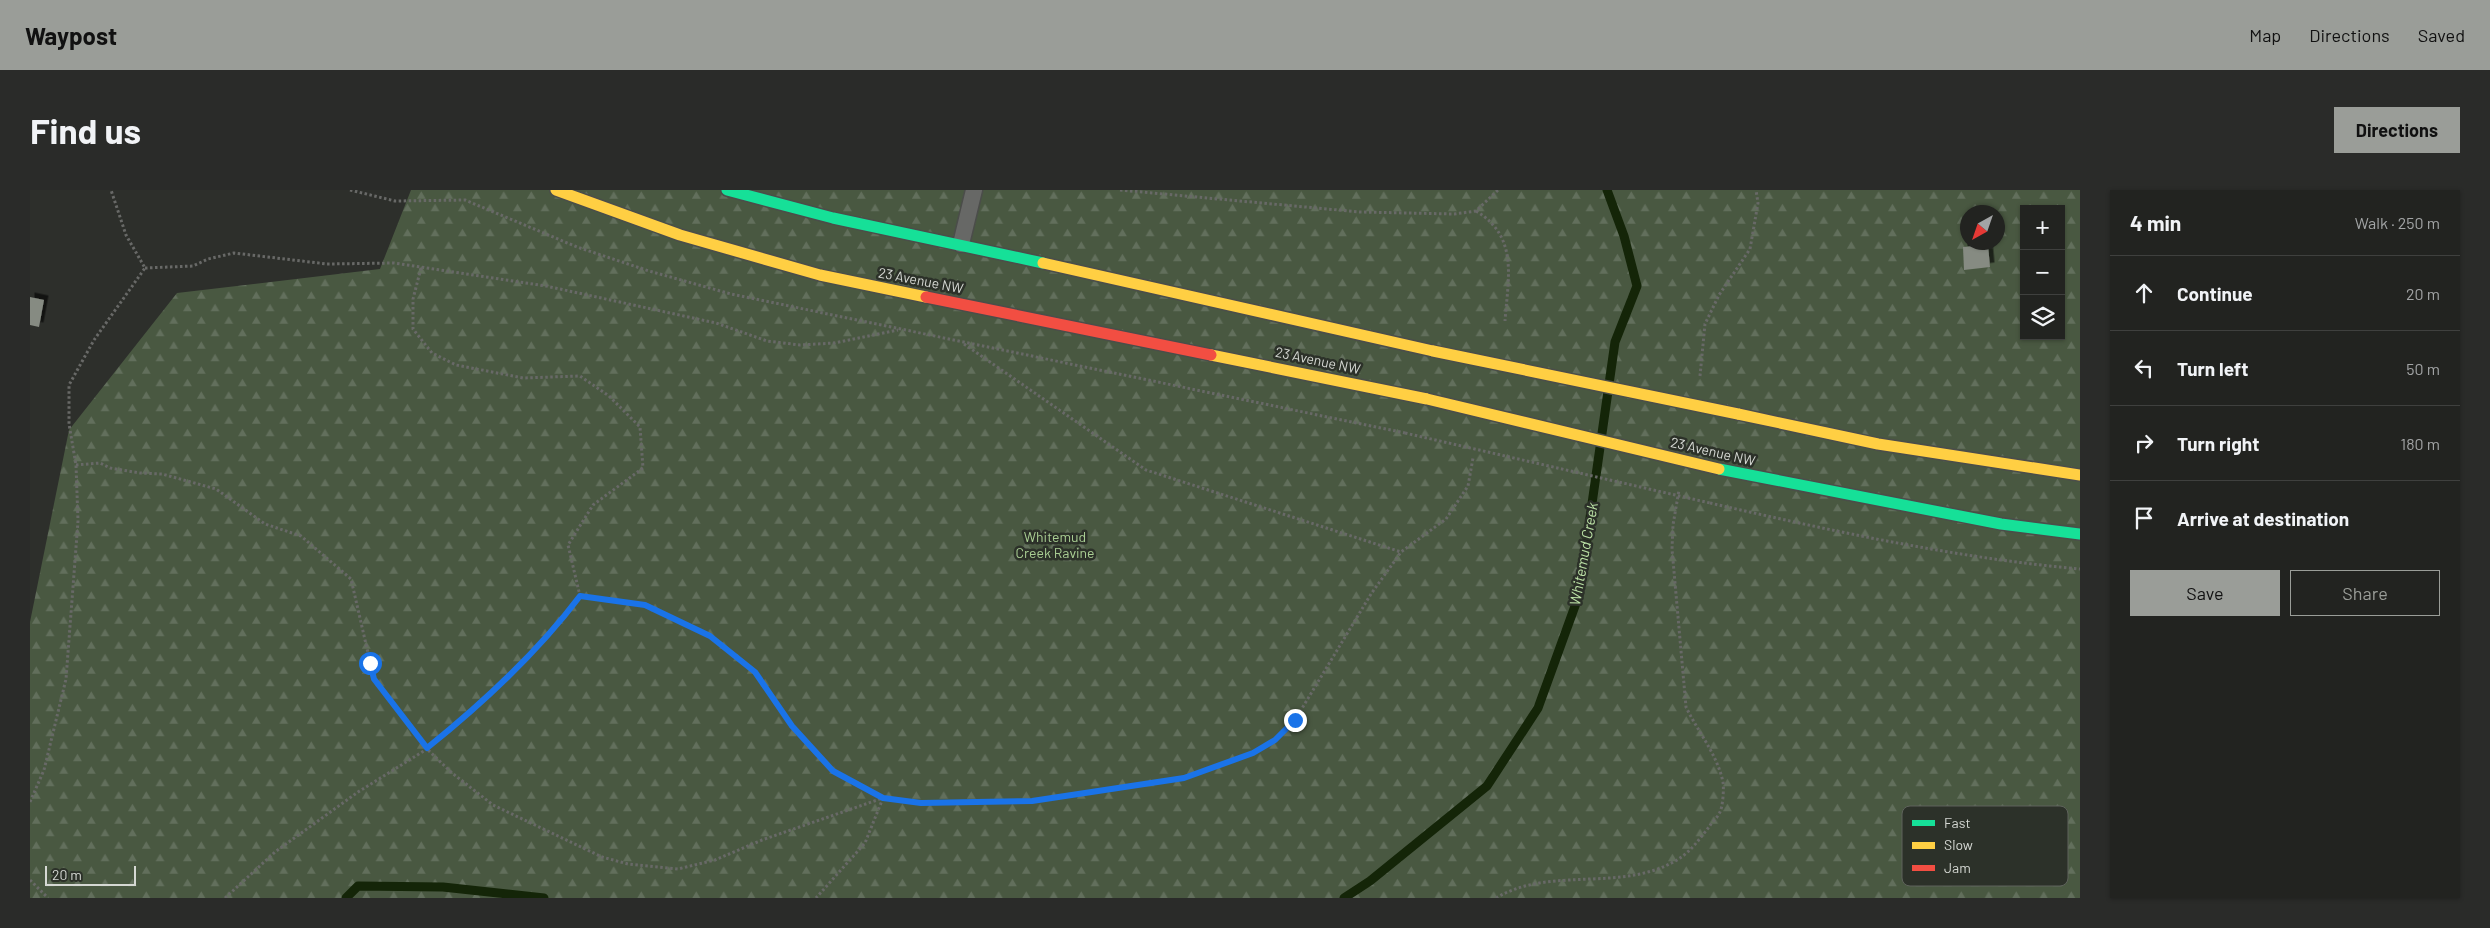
<!DOCTYPE html>
<html lang="en">
<head>
<meta charset="utf-8">
<style>
  :root { --surface:#222320; --page:#2a2b29; --text:#f1f3f6; --muted:#a2a4a5; --line:#3f403e; --accent:#9a9d98 }
  body { margin:0; font-family:Barlow,sans-serif; background:var(--page); color:var(--text) }
  .controls { position:absolute; right:15px; top:15px; display:grid; overflow:hidden; border-radius:0px; box-shadow:0 1px 4px #0004 }
  .controls button { width:45px; height:45px; display:grid; place-items:center; padding:0; border:0; border-bottom:1px solid var(--line); background:var(--surface); color:var(--text); font:25px sans-serif }
  .compass { position:absolute; left:1930px; top:15px; width:45px; height:45px; border-radius:50%; background:var(--surface); box-shadow:0 1px 4px #0004; rotate:220deg }
  .scale { position:absolute; left:15px; bottom:12px; width:91px; box-sizing:border-box; padding-left:5px; border:2px solid #d5d8d3; border-top:0; font-size:14px; line-height:18px; white-space:nowrap; color:#d5d8d3; -webkit-text-stroke:4px #2c3129; paint-order:stroke }
  .stop { position:absolute; width:15px; height:15px; margin:-11px; border:4px solid #1a73e8; border-radius:50%; background:#fff }
  .stop.end { background:#1a73e8; border-color:#fff; box-shadow:0 1px 5px #0008 }
  .list { margin:0; padding:0; list-style:none }
  h2 { display:flex; justify-content:space-between; align-items:center; height:65px; margin:0; padding:0 20px; font-size:21px }
  h2 small { font-size:16px; font-weight:400; color:var(--muted) }
  .list li { display:grid; grid-template-columns:32px 1fr auto; gap:15px; align-items:center; box-sizing:border-box; height:75px; padding:0 20px; border-top:1px solid var(--line) }
  .list b { display:block; font-size:19px; white-space:nowrap }
  .list em { font-size:16px; font-style:normal; color:var(--muted) }
  .actions { display:flex; gap:10px; padding:15px 20px }
  .actions a { flex:1; padding:11px 0; border:1px solid var(--accent); border-radius:0px; text-align:center; font-size:18px; color:var(--accent) }
  .actions .main { background:var(--accent); color:#111 }
  .icon { flex:none; width:28px; height:28px; fill:none; stroke:currentColor; stroke-width:2; stroke-linecap:round; stroke-linejoin:round }
  .map { position:relative; flex:none; width:2050px; height:708px; overflow:hidden; border-radius:0px }
  header { display:flex; align-items:center; gap:30px; box-sizing:border-box; height:70px; padding:0 25px; background:var(--accent); color:#111 }
  header strong { font-size:24px }
  nav { display:flex; gap:28px; margin-inline-start:auto; font-size:18px }
  .intro { display:flex; align-items:center; justify-content:space-between; box-sizing:border-box; height:120px; padding:0 30px }
  h1 { margin:0; font-size:35px }
  .button { padding:12px 22px; border-radius:0px; background:var(--accent); color:#111; font-size:18px; font-weight:700 }
  main { display:flex; gap:30px; padding:0 30px }
  aside { flex:1; background:var(--surface); border-radius:0px; box-shadow:0 1px 4px #0004 }
  .map>svg:first-child { display:block }
  .forest { fill:url(#forest-firs); fill-rule:evenodd }
  .lines { fill:none; stroke-linecap:round; stroke-linejoin:round }
  .stream { stroke:#142508; stroke-width:9 }
  .building { fill:#868b82; filter:url(#shadow) }
  .lane-casing { stroke:#4b4d4a; stroke-width:19 }
  .fast-casing { stroke:#4b4d4a; stroke-width:14 }
  .slow-casing { stroke:#4b4d4a; stroke-width:14 }
  .jam-casing { stroke:#4b4d4a; stroke-width:14 }
  .path { stroke:#686967; stroke-width:3; stroke-dasharray:2.5 2.5; stroke-linecap:butt }
  .lane { stroke:#676866; stroke-width:16 }
  .fast { stroke:#16e098; stroke-width:11 }
  .slow { stroke:#ffcf43; stroke-width:11 }
  .jam { stroke:#f24e42; stroke-width:11 }
  .slow-bridge-casing { stroke:#4b4d4a; stroke-width:14; stroke-linecap:butt }
  .path-bridge { stroke:#686967; stroke-width:3; stroke-dasharray:2.5 2.5; stroke-linecap:butt }
  .slow-bridge { stroke:#ffcf43; stroke-width:11 }
  .route { stroke:#1a73e8; stroke-width:6 }
  .labels { text-anchor:middle; dominant-baseline:central; stroke-width:5; stroke-linejoin:round; paint-order:stroke }
  .street-label { font-size:14px; fill:#d5d8d3; stroke:#2c3129 }
  .park-label { font-size:14px; fill:#aacf94; stroke:#2c3129 }
  .water-label { font-size:15px; font-style:italic; fill:#bde3a7; stroke:#2c3129 }
  .key { fill:#2c3129; stroke:#5f635c; stroke-width:1 }
  .key-label { font-size:14px; fill:#d5d8d3 }
</style>
</head>
<body>
<header>
<strong>Waypost</strong>
<nav><a>Map</a><a>Directions</a><a>Saved</a></nav>
</header>
<div class="intro"><h1>Find us</h1><a class="button">Directions</a></div>
<main>
<div class="map">
<svg width="2050" height="708" viewBox="0 0 2050 708">
  <defs>
    <pattern id="forest-firs" width="22" height="20" patternUnits="userSpaceOnUse" patternTransform="scale(1.25)"><rect width="22" height="20" fill="#495841"/><path d="M5 1l3.5 6h-7zM16 11l3.5 6h-7z" fill="#626f5c"/></pattern>
    <filter id="shadow"><feDropShadow dx="4.5" dy="-4.5" stdDeviation="0" flood-color="#0009"/></filter>
  </defs>
  <rect width="100%" height="100%" fill="#2d2f2b"/>
  <path class="forest" d="M381 0H2050V708H0V432L39 240 147 103 350 79ZM1994 19H2031V146H1994ZM1938 22H1968V52H1938Z"/>
  <g class="lines">
    <g class="stream">
      <polyline points="316,708 328,696 413,697 514,708"/>
      <polyline points="1314,708 1340,691 1457,596 1508,518 1549,405 1585,152 1607,96 1594,46 1577,0"/>
    </g>
  </g>
  <g class="building">
    <polygon points="1958,55 1960,77 1934,80 1933,57"/>
    <polygon points="0,107 14,110 9,137 0,135"/>
  </g>
  <g class="lines">
    <g class="lane-casing">
      <polyline id="lane" points="931,54 944,0"/>
    </g>
    <g class="fast-casing">
      <g id="fast">
        <polyline points="697,0 803,28 1013,73"/>
        <polyline points="1689,279 1971,334 2050,344"/>
      </g>
    </g>
    <g class="slow-casing">
      <g id="slow">
        <polyline points="526,0 650,45 790,85 896,107"/>
        <polyline points="1013,73 1403,161"/>
        <polyline points="1181,165 1397,209"/>
        <polyline points="1708,224 1848,254 2050,285"/>
      </g>
    </g>
    <g class="jam-casing">
      <polyline id="jam" points="896,107 1181,165"/>
    </g>
    <g class="path">
      <polyline points="320,0 365,11 435,10 547,57 619,81 701,104 1375,243"/>
      <polyline points="1090,0 1330,22 1424,24 1446,21 1468,0"/>
      <path d="M1446 21C1489 47 1478 88 1475 131"/>
      <polyline points="115,78 163,76 178,69 204,63 297,74 364,73 516,96 686,133 737,151 770,155 804,153 868,140"/>
      <polyline points="391,78 383,109 383,139 402,163 426,175 493,188 550,186 579,206 610,237 613,278 563,315 538,355 550,406 615,415 680,446 725,482 763,537 803,581 853,608 835,653 786,708"/>
      <polyline points="934,154 1116,280 1371,362"/>
      <polyline points="1670,186 1675,134 1689,105 1720,59 1728,13 1726,0"/>
      <polyline points="46,275 70,273 80,278 110,283 132,284 186,299 235,334 271,346 321,389 344,489 397,559 422,583 463,615 572,667 598,674 648,679 685,670 732,650 853,608 891,613 1002,611 1154,588 1223,563 1245,550 1265,530 1341,404 1371,362 1416,329 1438,296 1443,268"/>
      <path d="M1680 313C1802 341 1926 368 2050 379"/>
      <polyline points="0,612 14,580 36,489 48,331 46,275 39,234 39,195 64,150 115,78 96,45 81,0"/>
      <polyline points="0,690 18,708"/>
      <polyline points="195,708 245,662 328,602 397,559 430,532 522,442 550,406"/>
      <path d="M1466 708C1521 675 1595 704 1650 668 1661 661 1671 647 1679 637 1682 632 1688 627 1690 622 1693 616 1694 598 1693 592 1687 564 1668 542 1656 517L1642 359 1643 335 1649 300"/>
    </g>
    <use href="#lane" class="lane"/>
    <use href="#fast" class="fast"/>
    <use href="#slow" class="slow"/>
    <use href="#jam" class="jam"/>
    <g class="slow-bridge-casing">
      <g id="slow-bridge">
        <polyline points="1403,161 1708,224"/>
        <polyline points="1397,209 1689,279"/>
      </g>
    </g>
    <polyline class="path-bridge" points="1375,243 1680,313"/>
    <use href="#slow-bridge" class="slow-bridge"/>
  </g>
  <g class="lines">
    <path class="route" d="M340 473 344 489 397 558C453 513 507 463 550 406L615 415 680 446 725 482 762 536 803 581 853 608 891 613 1002 611 1154 588 1223 563 1245 550 1265 530"/>
  </g>
  <g class="labels">
    <g class="street-label">
      <text transform="translate(891 90) rotate(11)">23 Avenue NW</text>
      <text transform="translate(1288 170) rotate(12)">23 Avenue NW</text>
      <text transform="translate(1683 261) rotate(13)">23 Avenue NW</text>
    </g>
    <g class="park-label">
      <text x="1025" y="346">Whitemud<tspan x="1025" dy="16">Creek Ravine</tspan></text>
    </g>
    <g class="water-label">
      <text transform="translate(1553 364) rotate(-80)">Whitemud Creek</text>
    </g>
  </g>
  <rect x="1872" y="616" width="166" height="80" rx="8" class="key"/>
  <rect x="1882" y="630" width="23" height="6" fill="#16e098"/>
  <rect x="1882" y="652" width="23" height="7" fill="#ffcf43"/>
  <rect x="1882" y="675" width="23" height="6" fill="#f24e42"/>
  <g class="key-label">
    <text x="1914" y="638">Fast</text>
    <text x="1914" y="660">Slow</text>
    <text x="1914" y="683">Jam</text>
  </g>
</svg>
<div class="controls">
<button>+</button>
<button>−</button>
<button><svg class="icon" aria-label="layers" viewBox="0 0 24 24"><path d="M12 4l9 5-9 5-9-5zM3 14l9 5 9-5"/></svg></button>
</div>
<svg class="compass" viewBox="-18 -18 36 36"><path d="M0-13l5 13h-10z" fill="#e53935"/><path d="M0 13l5-13h-10z" fill="#a2a4a5"/></svg>
<div class="scale">20 m</div>
<div class="stop" style="left:340px;top:473px"></div>
<div class="stop end" style="left:1265px;top:530px"></div>
</div>
<aside>
<h2>4 min<small>Walk · 250 m</small></h2>
<ul class="list">
<li><svg class="icon" aria-label="ahead" viewBox="0 0 24 24"><path d="M12 20V5M6 11l6-6 6 6"/></svg><div><b>Continue</b></div><em>20 m</em></li>
<li><svg class="icon" aria-label="left" viewBox="0 0 24 24"><path d="M17 20v-9H6M10 6l-5 5 5 5"/></svg><div><b>Turn left</b></div><em>50 m</em></li>
<li><svg class="icon" aria-label="right" viewBox="0 0 24 24"><path d="M7 20v-9h11M14 6l5 5-5 5"/></svg><div><b>Turn right</b></div><em>180 m</em></li>
<li><svg class="icon" aria-label="arrive" viewBox="0 0 24 24"><path d="M6 21V4h12l-3 4 3 4H6"/></svg><div><b>Arrive at destination</b></div></li>
</ul>
<div class="actions"><a class="main">Save</a><a>Share</a></div>
</aside>
</main>
</body>
</html>
